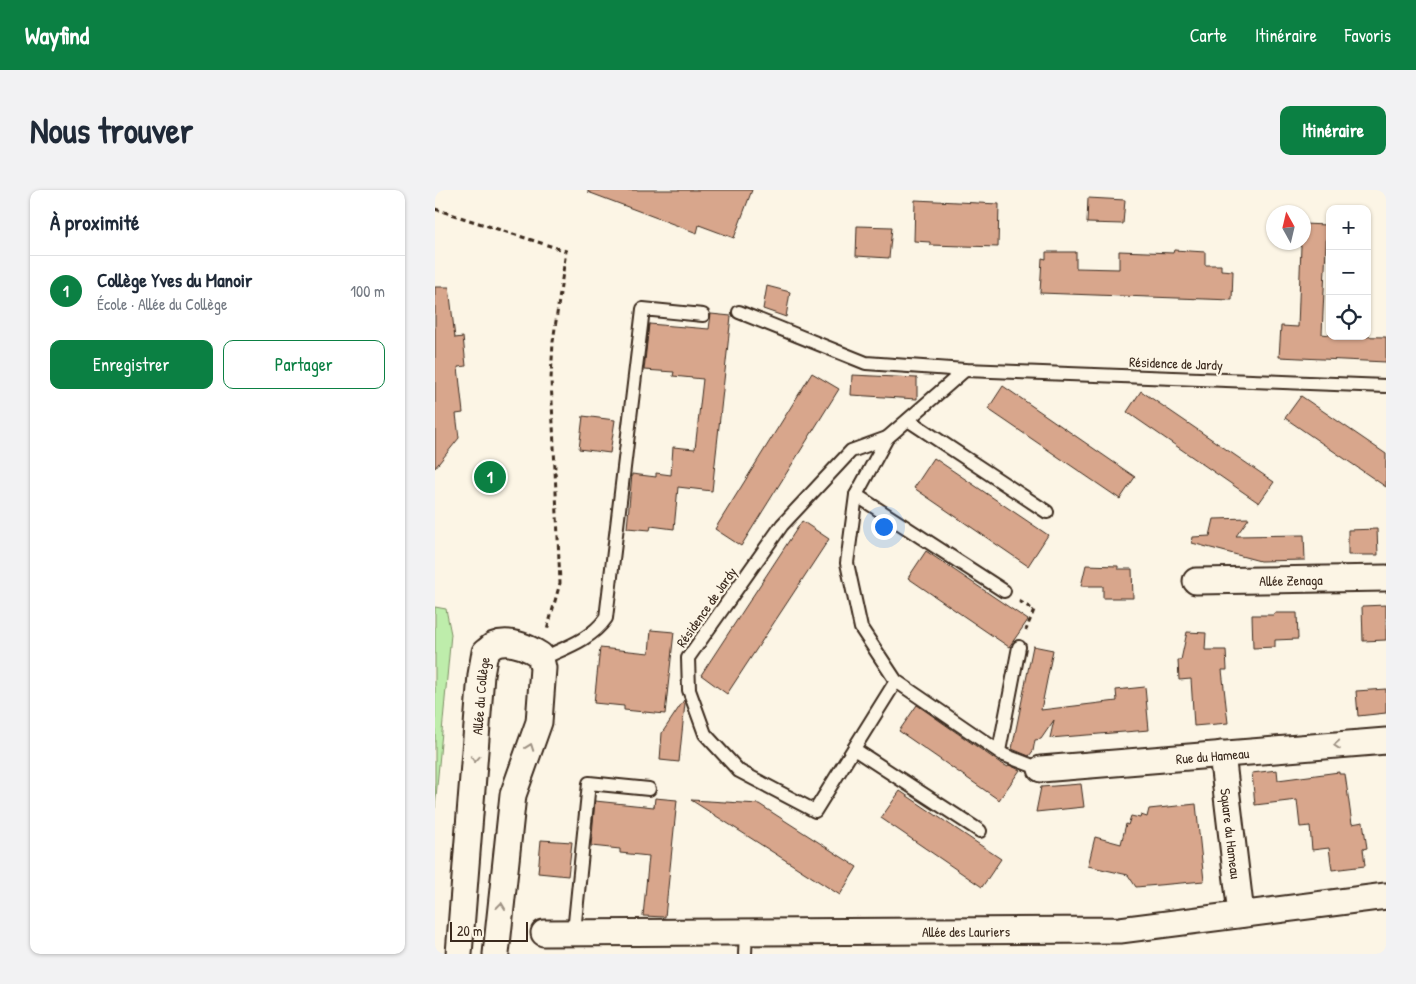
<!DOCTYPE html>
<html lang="fr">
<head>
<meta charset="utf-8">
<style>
  :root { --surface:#fff; --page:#f2f2f3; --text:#1f2937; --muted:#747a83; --line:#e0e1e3; --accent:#0b8043 }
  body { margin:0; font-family:"Patrick Hand",sans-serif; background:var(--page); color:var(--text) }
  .controls { position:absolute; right:15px; top:15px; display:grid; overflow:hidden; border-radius:10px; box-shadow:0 1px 4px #0004 }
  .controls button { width:45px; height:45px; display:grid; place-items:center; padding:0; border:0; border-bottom:1px solid var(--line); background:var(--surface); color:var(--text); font:25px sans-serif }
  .compass { position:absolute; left:831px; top:15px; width:45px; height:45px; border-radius:50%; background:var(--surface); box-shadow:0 1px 4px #0004; rotate:352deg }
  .scale { position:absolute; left:15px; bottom:12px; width:78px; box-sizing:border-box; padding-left:5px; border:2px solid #3b2a1e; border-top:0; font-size:14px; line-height:18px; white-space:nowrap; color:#3b2a1e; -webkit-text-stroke:4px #fcf5e5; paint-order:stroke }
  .you { position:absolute; left:448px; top:336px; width:18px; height:18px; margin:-12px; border:4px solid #fff; border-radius:50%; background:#1a73e8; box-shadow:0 0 0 8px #1a73e833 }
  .badge { display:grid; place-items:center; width:32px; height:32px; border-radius:50%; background:var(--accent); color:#fff; font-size:16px; font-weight:700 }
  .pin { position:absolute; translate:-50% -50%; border:2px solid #fff; box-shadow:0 1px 5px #0006 }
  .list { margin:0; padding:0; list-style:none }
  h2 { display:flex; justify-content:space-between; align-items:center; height:65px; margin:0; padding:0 20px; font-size:21px }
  h2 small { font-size:16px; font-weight:400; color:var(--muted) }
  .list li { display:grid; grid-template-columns:32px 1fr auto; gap:15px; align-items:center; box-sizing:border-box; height:70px; padding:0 20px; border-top:1px solid var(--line) }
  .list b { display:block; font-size:19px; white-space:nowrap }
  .list p { margin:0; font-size:16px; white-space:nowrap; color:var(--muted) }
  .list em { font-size:16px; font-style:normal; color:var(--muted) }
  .actions { display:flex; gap:10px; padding:15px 20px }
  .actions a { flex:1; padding:11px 0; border:1px solid var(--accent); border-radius:10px; text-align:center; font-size:18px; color:var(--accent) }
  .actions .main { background:var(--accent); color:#fff }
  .icon { flex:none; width:28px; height:28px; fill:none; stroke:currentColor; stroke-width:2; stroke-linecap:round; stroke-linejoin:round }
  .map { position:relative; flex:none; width:951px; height:764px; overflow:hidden; border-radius:10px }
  header { display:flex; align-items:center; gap:30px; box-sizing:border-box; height:70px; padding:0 25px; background:var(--accent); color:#fff }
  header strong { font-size:24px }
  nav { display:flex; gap:28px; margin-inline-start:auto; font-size:18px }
  .intro { display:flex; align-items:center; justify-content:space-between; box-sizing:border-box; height:120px; padding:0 30px }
  h1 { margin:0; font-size:35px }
  .button { padding:12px 22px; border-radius:10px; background:var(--accent); color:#fff; font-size:18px; font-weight:700 }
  main { display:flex; gap:30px; padding:0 30px }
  aside { flex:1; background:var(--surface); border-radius:10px; box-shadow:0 1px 4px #0004 }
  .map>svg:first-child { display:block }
  .green { fill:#beedab; stroke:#7c8c64 }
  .building { fill:#d8a68c; stroke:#3b2a1e }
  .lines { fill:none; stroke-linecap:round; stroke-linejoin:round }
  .lane-casing { stroke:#3b2a1e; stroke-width:16 }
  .street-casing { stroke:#3b2a1e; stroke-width:29 }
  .path { stroke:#3b2a1e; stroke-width:3; stroke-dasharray:5 4; stroke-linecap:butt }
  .lane { stroke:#fcf5e5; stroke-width:12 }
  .street { stroke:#fcf5e5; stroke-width:25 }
  .oneway { stroke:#9c9082 }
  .labels { text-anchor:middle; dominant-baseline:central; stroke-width:4.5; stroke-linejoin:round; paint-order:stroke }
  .street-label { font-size:14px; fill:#3b2a1e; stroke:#fcf5e5 }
</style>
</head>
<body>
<header>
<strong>Wayfind</strong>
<nav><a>Carte</a><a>Itinéraire</a><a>Favoris</a></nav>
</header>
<div class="intro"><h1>Nous trouver</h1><a class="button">Itinéraire</a></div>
<main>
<aside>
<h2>À proximité<small></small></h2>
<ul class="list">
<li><span class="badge">1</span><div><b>Collège Yves du Manoir</b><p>École · Allée du Collège</p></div><em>100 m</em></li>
</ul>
<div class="actions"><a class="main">Enregistrer</a><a>Partager</a></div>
</aside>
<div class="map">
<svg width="951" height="764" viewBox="0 0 951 764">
  <rect width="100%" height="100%" fill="#fcf5e5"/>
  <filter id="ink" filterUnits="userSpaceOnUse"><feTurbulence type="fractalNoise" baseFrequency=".02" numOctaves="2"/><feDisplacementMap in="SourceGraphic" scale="10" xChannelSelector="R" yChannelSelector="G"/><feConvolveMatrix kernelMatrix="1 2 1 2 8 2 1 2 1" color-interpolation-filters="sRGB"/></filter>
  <g filter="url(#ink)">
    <polygon class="green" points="0,417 11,419 16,444 0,618"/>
    <g class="building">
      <polygon points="153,0 317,0 299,48 264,35 262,43 153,2"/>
      <polygon points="653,8 690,10 688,34 652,33"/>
      <polygon points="480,10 564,14 563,57 495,55 495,52 479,51"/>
      <polygon points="868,34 892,35 887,144 895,145 895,146 951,147 951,172 844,167 846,136 863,137 866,56 861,55 861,52 868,52"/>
      <polygon points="422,36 457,37 454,68 421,66"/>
      <polygon points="739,60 770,62 770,75 786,75 786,80 798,81 797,110 605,103 607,68 611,69 611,62 641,62 641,78 684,79 684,61 738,63"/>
      <polygon points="332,96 355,102 351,127 328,119"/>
      <polygon points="0,97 14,97 20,148 28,147 31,176 23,177 28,223 21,224 24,248 0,278"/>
      <polygon points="276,124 296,126 277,301 243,297 239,339 216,336 215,340 192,338 197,284 221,287 221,283 236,285 238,257 260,259 268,189 238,186 239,182 209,180 214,134 274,139"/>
      <polygon points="377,183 404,199 306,356 280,339"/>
      <polygon points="417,185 482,188 482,209 416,205"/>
      <polygon points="568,196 700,287 685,309 553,219"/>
      <polygon points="706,201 839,292 824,313 692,222"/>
      <polygon points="866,206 951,264 951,297 850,228"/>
      <polygon points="148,226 180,230 175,263 144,259"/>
      <polygon points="499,268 613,345 593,376 479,298"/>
      <polygon points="814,328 801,346 869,345 870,370 825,371 757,353 758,347 775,346 779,329"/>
      <polygon points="367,331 394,349 292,504 266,485"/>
      <polygon points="942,339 943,365 913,365 913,340"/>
      <polygon points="491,361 593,430 574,457 473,388"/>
      <polygon points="651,375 683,376 683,379 697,379 698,408 668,408 668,396 646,396"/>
      <polygon points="951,415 951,450 928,451 927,416"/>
      <polygon points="839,423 862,423 863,449 840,450 840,457 818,458 817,425 839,425"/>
      <polygon points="216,440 239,442 230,524 189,520 189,516 159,513 165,458 214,463"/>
      <polygon points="752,442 771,443 770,460 791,460 792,480 787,480 793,533 759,536 756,489 744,490 743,470 746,470"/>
      <polygon points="598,456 618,460 606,520 682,511 681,500 710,497 714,540 615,548 619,530 606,549 600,550 598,561 594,566 577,559"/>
      <polygon points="951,499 951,523 923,526 921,501"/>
      <polygon points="249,510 250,513 244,572 225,570 227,543"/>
      <polygon points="482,515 564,572 573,577 574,575 585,580 564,610 464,541"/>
      <polygon points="842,580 843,590 904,582 904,584 910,584 917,634 928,632 932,658 928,659 930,676 897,680 894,658 877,660 875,636 865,637 862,610 820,615 817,583"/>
      <polygon points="646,594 649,617 601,622 606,597"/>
      <polygon points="465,601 566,669 547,697 446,628"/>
      <polygon points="220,608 242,610 230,727 208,726 214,666 185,663 185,659 156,656 160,611 219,617"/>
      <polygon points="256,610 324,614 422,677 405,705"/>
      <polygon points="761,614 769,691 701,697 693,685 653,676 660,647 686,654 691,634 693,635 696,626 705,628 706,625 712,627 714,619"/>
      <polygon points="106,650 137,652 133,686 103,683"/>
    </g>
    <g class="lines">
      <g class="lane-casing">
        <g id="lane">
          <polyline points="304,122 431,173 530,180 951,196"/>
          <polyline points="530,180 452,248 421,305 412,373 426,438 461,491 569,565 606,579"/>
          <polyline points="473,230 612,322"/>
          <polyline points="452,248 416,261 347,335 253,468 254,500 270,544 304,581 380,621 461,491"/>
          <polyline points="421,305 569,401"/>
          <path d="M106 469C129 458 156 450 171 428L208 119 268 125"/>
          <polyline points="419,559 545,641"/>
          <polyline points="564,561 584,457"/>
          <polyline points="139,742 154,593 214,599"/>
          <polyline points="310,764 311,742"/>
        </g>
      </g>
      <g class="street-casing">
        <g id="street">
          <path id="s1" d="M761 391 951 388"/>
          <path id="s2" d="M787 564 806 724"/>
          <path id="s3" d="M606 579 951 551"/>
          <path id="s4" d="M109 743 685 740 951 706"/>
          <path id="s5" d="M24 764 46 485 50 462C53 460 56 457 59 455 74 449 92 457 105 465L108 478 104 532 78 605 61 764"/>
        </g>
      </g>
      <g class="path">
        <polyline points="0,19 131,61 118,152 116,189 125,393 112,440"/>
        <polyline points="584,411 599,420 591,440"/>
      </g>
      <use href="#lane" class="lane"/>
      <use href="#street" class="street"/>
    </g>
    <defs><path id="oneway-chevron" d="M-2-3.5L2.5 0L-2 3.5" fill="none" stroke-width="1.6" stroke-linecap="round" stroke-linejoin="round" transform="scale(1.25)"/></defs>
    <g class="oneway">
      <use href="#oneway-chevron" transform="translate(902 555) rotate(176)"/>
      <use href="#oneway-chevron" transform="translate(95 557) rotate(-70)"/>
      <use href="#oneway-chevron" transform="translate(40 569) rotate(94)"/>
      <use href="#oneway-chevron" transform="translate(66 716) rotate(-84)"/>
    </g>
  </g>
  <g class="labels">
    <g class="street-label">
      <text transform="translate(741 173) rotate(2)">Résidence de Jardy</text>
      <text stroke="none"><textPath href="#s1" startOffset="95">Allée Zenaga</textPath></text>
      <text transform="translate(271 417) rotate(-55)">Résidence de Jardy</text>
      <text stroke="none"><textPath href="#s5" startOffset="259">Allée du Collège</textPath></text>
      <text stroke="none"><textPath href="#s3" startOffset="172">Rue du Hameau</textPath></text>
      <text stroke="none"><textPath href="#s2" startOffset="80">Square du Hameau</textPath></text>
      <text stroke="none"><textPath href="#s4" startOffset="422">Allée des Lauriers</textPath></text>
    </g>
  </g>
</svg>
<div class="controls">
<button>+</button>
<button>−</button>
<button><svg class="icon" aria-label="locate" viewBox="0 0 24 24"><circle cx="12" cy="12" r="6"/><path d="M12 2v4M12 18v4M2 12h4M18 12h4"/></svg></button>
</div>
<svg class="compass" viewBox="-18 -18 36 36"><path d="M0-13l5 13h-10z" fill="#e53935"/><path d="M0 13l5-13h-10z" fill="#747a83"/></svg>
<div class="scale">20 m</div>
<div class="you"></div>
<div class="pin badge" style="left:55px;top:287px">1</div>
</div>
</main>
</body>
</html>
